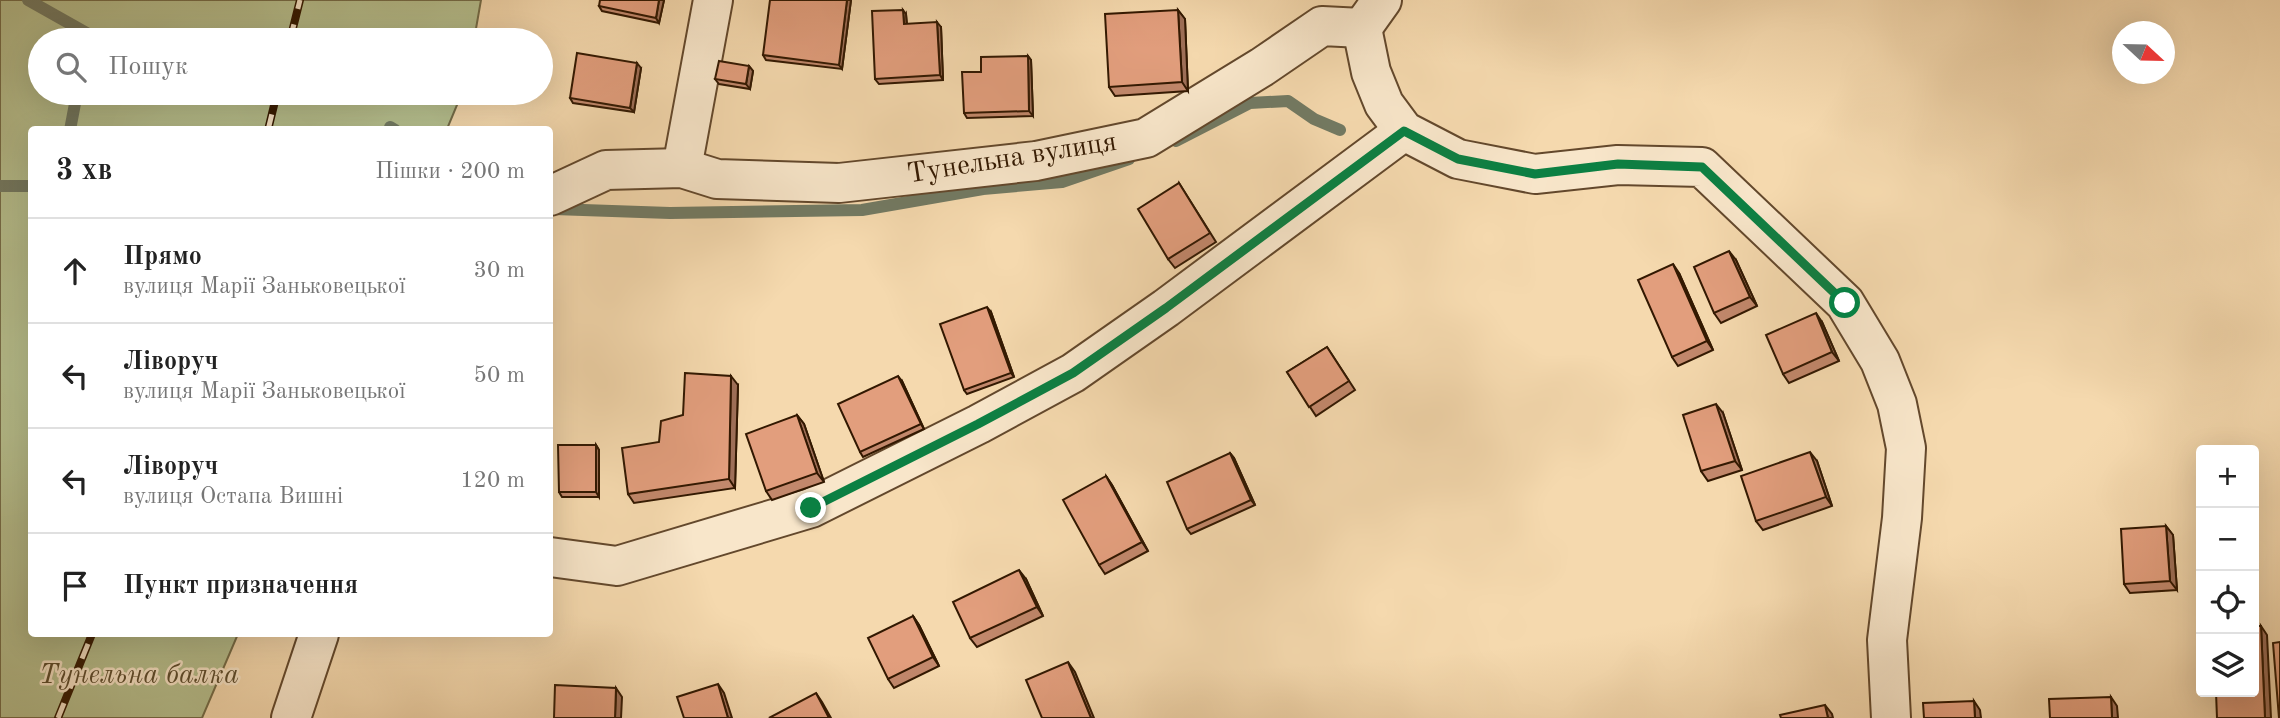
<!DOCTYPE html>
<html lang="uk">
<head>
<meta charset="utf-8">
<style>
  :root { --surface:#fff; --page:#f2f2f2; --text:#222; --muted:#767676; --line:#e0e0e0 }
  body { margin:0; font-family:"Old Standard TT",serif; background:var(--page); color:var(--text) }
  .controls { position:absolute; right:21px; bottom:21px; display:grid; overflow:hidden; border-radius:7px; box-shadow:0 7px 28px #0002 }
  .controls button { width:63px; height:63px; display:grid; place-items:center; padding:0; border:0; border-bottom:2px solid var(--line); background:var(--surface); color:var(--text); font:35px sans-serif }
  .compass { position:absolute; left:2112px; top:21px; width:63px; height:63px; border-radius:50%; background:var(--surface); box-shadow:0 7px 28px #0002; rotate:112deg }
  .stop { position:absolute; width:21px; height:21px; margin:-16px; border:5px solid #0b8043; border-radius:50%; background:#fff }
  .stop.end { background:#0b8043; border-color:#fff; box-shadow:0 2px 7px #0008 }
  .list { margin:0; padding:0; list-style:none }
  h2 { display:flex; justify-content:space-between; align-items:center; height:91px; margin:0; padding:0 28px; font-size:30px }
  h2 small { font-size:23px; font-weight:400; color:var(--muted) }
  .list li { display:grid; grid-template-columns:46px 1fr auto; gap:21px; align-items:center; box-sizing:border-box; height:105px; padding:0 28px; border-top:2px solid var(--line) }
  .list b { display:block; font-size:26px; white-space:nowrap }
  .list p { margin:0; font-size:23px; white-space:nowrap; color:var(--muted) }
  .list em { font-size:23px; font-style:normal; color:var(--muted) }
  .icon { flex:none; width:38px; height:38px; fill:none; stroke:currentColor; stroke-width:2; stroke-linecap:round; stroke-linejoin:round }
  .map { position:relative; flex:none; width:2280px; height:718px; overflow:hidden }
  .search { position:absolute; background:var(--surface); box-shadow:0 7px 28px #0002; left:28px; top:28px; width:525px; height:77px; display:flex; align-items:center; gap:18px; box-sizing:border-box; padding:0 24px; border-radius:38px; color:var(--muted); font-size:26px }
  .panel { position:absolute; background:var(--surface); box-shadow:0 7px 28px #0002; left:28px; top:126px; width:525px; height:511px; border-radius:7px }
  .map>svg:first-child { display:block }
  .green { fill:#b6c08f; stroke:#746c48; stroke-width:2 }
  .lines { fill:none; stroke-linecap:round; stroke-linejoin:round }
  .stream { stroke:#727a63; stroke-width:12 }
  .street-casing { stroke:#63482c; stroke-width:42 }
  .street { stroke:#f8e6ca; stroke-width:38 }
  .rail-casing { stroke:#321801; stroke-width:8 }
  .rail { stroke:#f8e6ca; stroke-width:5; stroke-dasharray:16; stroke-linecap:butt }
  .wall { fill:#c2886c; stroke:#321801; stroke-width:2 }
  .shaded-wall { fill:#9e6f58; stroke:#321801; stroke-width:2 }
  .building { fill:#e29e7d; stroke:#321801; stroke-width:2 }
  .route { stroke:#0b8043; stroke-width:9 }
  .labels { text-anchor:middle; dominant-baseline:central; stroke-width:5; stroke-linejoin:round; paint-order:stroke }
  .street-label { font-size:28px; fill:#321801; stroke:#f8e6ca }
  .park-label { font-size:28px; font-style:italic; fill:#5a4a2c; stroke:#f8e6ca }
</style>
</head>
<body>
<div class="map">
<svg width="2280" height="718" viewBox="0 0 2280 718">
  <rect width="100%" height="100%" fill="#f5d9ae"/>
  <filter id="stains"><feTurbulence type="fractalNoise" baseFrequency=".00286" numOctaves="4"/><feColorMatrix values="0 0 0 0 .2 0 0 0 0 .09 0 0 0 0 .02 0 0 0 .5 -.17"/></filter>
  <radialGradient id="worn" r=".72"><stop offset=".6" stop-color="#630" stop-opacity="0"/><stop offset="1" stop-color="#630" stop-opacity=".3"/></radialGradient>
  <polygon class="green" points="0,0 481,0 474,40 40,40 40,93 462,93 447,129 32,130 32,634 238,634 202,718 0,718"/>
  <g class="lines">
    <g class="stream">
      <polyline points="28,0 99,40"/>
      <polyline points="390,127 395,130"/>
      <polyline points="70,130 77,93"/>
      <polyline points="1176,141 1250,103 1288,101 1314,119 1340,130"/>
      <polyline points="0,186 32,186"/>
      <polyline points="554,209 670,213 862,210 983,189 1062,182 1129,159"/>
    </g>
    <g class="street-casing">
      <g id="street">
        <polyline points="1362,28 1371,72 1384,104 1404,131 1458,159 1535,174 1618,165 1702,167 1845,303 1880,361 1897,404 1906,448 1902,518 1887,640 1891,718"/>
        <polyline points="1362,28 1382,0"/>
        <polyline points="682,168 713,0"/>
        <polyline points="550,196 606,170 682,168 717,179 839,183 1036,161 1146,138 1262,67 1322,26 1362,28"/>
        <polyline points="550,557 617,566 811,508 979,424 1073,373 1166,308 1404,131"/>
        <polyline points="291,718 319,634"/>
      </g>
    </g>
    <use href="#street" class="street"/>
    <g class="rail-casing">
      <g id="rail">
        <polyline points="290,40 300,0"/>
        <polyline points="268,130 277,93"/>
        <polyline points="58,718 92,634"/>
      </g>
    </g>
    <use href="#rail" class="rail"/>
  </g>
  <g class="wall">
    <polygon points="664,0 659,23 602,11 599,6"/>
    <polygon points="851,0 842,69 766,60 763,55"/>
    <polygon points="1178,10 1185,19 1188,91 1115,96 1109,87"/>
    <polygon points="906,14 907,24 941,27 943,80 879,84 875,79"/>
    <polygon points="1028,56 1031,60 1033,116 967,118 964,113 981,72"/>
    <polygon points="749,66 753,71 750,89 719,84 715,79"/>
    <polygon points="641,68 634,112 573,103 570,98"/>
    <polygon points="1179,183 1216,242 1175,268 1168,259"/>
    <polygon points="1736,260 1757,306 1721,323 1714,313"/>
    <polygon points="1679,273 1713,350 1678,366 1672,357"/>
    <polygon points="991,312 1014,377 967,394 964,390"/>
    <polygon points="1822,322 1839,361 1789,383 1783,374"/>
    <polygon points="1327,347 1355,390 1316,416 1287,372"/>
    <polygon points="902,381 924,429 863,457 860,452"/>
    <polygon points="738,385 735,488 634,503 628,494 659,442"/>
    <polygon points="1723,413 1742,470 1708,481 1701,471"/>
    <polygon points="797,415 804,424 824,482 772,500 766,491"/>
    <polygon points="596,445 599,450 599,497 562,497 559,492"/>
    <polygon points="1230,453 1234,458 1255,505 1191,534 1187,529"/>
    <polygon points="1817,461 1832,506 1763,530 1756,521"/>
    <polygon points="1106,476 1112,485 1148,551 1105,574 1099,565"/>
    <polygon points="2166,526 2173,535 2177,590 2130,593 2124,584"/>
    <polygon points="1026,579 1043,616 977,647 970,638"/>
    <polygon points="913,616 919,625 939,666 894,688 888,679"/>
  </g>
  <g class="shaded-wall">
    <polygon points="659,0 664,0 659,23 656,18"/>
    <polygon points="847,0 851,0 842,69 839,65"/>
    <polygon points="903,10 906,14 907,29 904,24"/>
    <polygon points="1178,10 1185,19 1188,91 1182,82"/>
    <polygon points="937,22 941,27 943,80 940,75"/>
    <polygon points="1028,56 1031,60 1033,116 1029,111"/>
    <polygon points="637,63 641,68 634,112 630,108"/>
    <polygon points="749,66 753,71 750,89 746,84"/>
    <polygon points="1729,251 1736,260 1757,306 1750,297"/>
    <polygon points="1673,264 1679,273 1713,350 1707,341"/>
    <polygon points="987,307 991,312 1014,377 1011,373"/>
    <polygon points="1816,313 1822,322 1839,361 1832,352"/>
    <polygon points="731,376 738,385 735,488 729,479"/>
    <polygon points="898,376 902,381 924,429 921,424"/>
    <polygon points="1716,404 1723,413 1742,470 1735,461"/>
    <polygon points="797,415 804,424 824,482 817,473"/>
    <polygon points="596,445 599,450 599,497 596,492"/>
    <polygon points="1810,452 1817,461 1832,506 1826,497"/>
    <polygon points="1230,453 1234,458 1255,505 1251,500"/>
    <polygon points="1106,476 1112,485 1148,551 1142,542"/>
    <polygon points="2166,526 2173,535 2177,590 2170,581"/>
    <polygon points="1019,570 1026,579 1043,616 1037,607"/>
    <polygon points="913,616 919,625 939,666 933,657"/>
    <polygon points="2261,626 2267,635 2271,718 2265,718"/>
    <polygon points="1068,662 1075,672 1094,718 1091,718"/>
    <polygon points="718,684 724,693 732,718 728,718"/>
    <polygon points="616,688 622,697 621,718 615,718"/>
    <polygon points="816,693 822,702 831,718 829,718"/>
    <polygon points="2111,697 2117,706 2118,718 2112,718"/>
    <polygon points="1974,701 1980,710 1981,718 1975,718"/>
    <polygon points="1825,705 1832,714 1833,718 1828,718"/>
  </g>
  <g class="building">
    <polygon points="600,0 659,0 656,18 599,6"/>
    <polygon points="770,0 847,0 839,65 763,55"/>
    <polygon points="903,10 904,24 937,22 940,75 875,79 872,11"/>
    <polygon points="1178,10 1182,82 1109,87 1105,14"/>
    <polygon points="577,53 637,63 630,108 570,98"/>
    <polygon points="1028,56 1029,111 964,113 962,72 981,72 981,57"/>
    <polygon points="719,61 749,66 746,84 715,79"/>
    <polygon points="1179,183 1210,233 1168,259 1138,209"/>
    <polygon points="1729,251 1750,297 1714,313 1694,267"/>
    <polygon points="1673,264 1707,341 1672,357 1638,280"/>
    <polygon points="987,307 1011,373 964,390 940,324"/>
    <polygon points="1816,313 1832,352 1783,374 1766,335"/>
    <polygon points="1327,347 1349,381 1309,407 1287,372"/>
    <polygon points="685,373 731,376 729,479 628,494 622,448 659,442 661,421 683,415"/>
    <polygon points="898,376 921,424 860,452 838,404"/>
    <polygon points="1716,404 1735,461 1701,471 1683,415"/>
    <polygon points="797,415 817,473 766,491 746,434"/>
    <polygon points="558,445 596,445 596,492 559,492"/>
    <polygon points="1810,452 1826,497 1756,521 1741,476"/>
    <polygon points="1230,453 1251,500 1187,529 1167,482"/>
    <polygon points="1106,476 1142,542 1099,565 1063,500"/>
    <polygon points="2166,526 2170,581 2124,584 2121,529"/>
    <polygon points="1019,570 1037,607 970,638 953,602"/>
    <polygon points="913,616 933,657 888,679 868,638"/>
    <polygon points="2254,626 2261,626 2265,718 2217,718 2216,692 2254,692"/>
    <polygon points="2280,642 2280,718 2279,718 2273,643"/>
    <polygon points="1068,662 1091,718 1042,718 1026,680"/>
    <polygon points="718,684 728,718 684,718 677,697"/>
    <polygon points="555,685 616,688 615,718 554,718"/>
    <polygon points="816,693 829,718 769,718"/>
    <polygon points="2111,697 2112,718 2050,718 2049,699"/>
    <polygon points="1974,701 1975,718 1924,718 1923,703"/>
    <polygon points="1825,705 1828,718 1781,718 1780,715"/>
  </g>
  <g class="lines">
    <polyline class="route" points="811,508 978,424 1073,373 1166,308 1404,131 1458,159 1535,174 1618,164 1702,167 1845,303"/>
  </g>
  <g class="labels">
    <g class="street-label">
      <text transform="translate(1012 159) rotate(-9)">Тунельна вулиця</text>
    </g>
    <g class="park-label">
      <text x="139" y="676">Тунельна балка</text>
    </g>
  </g>
  <rect width="100%" height="100%" filter="url(#stains)"/>
  <rect width="100%" height="100%" fill="url(#worn)"/>
</svg>
<div class="controls">
<button>+</button>
<button>−</button>
<button><svg class="icon" aria-label="locate" viewBox="0 0 24 24"><circle cx="12" cy="12" r="6"/><path d="M12 2v4M12 18v4M2 12h4M18 12h4"/></svg></button>
<button><svg class="icon" aria-label="layers" viewBox="0 0 24 24"><path d="M12 4l9 5-9 5-9-5zM3 14l9 5 9-5"/></svg></button>
</div>
<svg class="compass" viewBox="-18 -18 36 36"><path d="M0-13l5 13h-10z" fill="#e53935"/><path d="M0 13l5-13h-10z" fill="#767676"/></svg>
<div class="stop" style="left:1845px;top:303px"></div>
<div class="stop end" style="left:811px;top:508px"></div>
<div class="search"><svg class="icon" aria-label="search" viewBox="0 0 24 24"><circle cx="10" cy="10" r="6"/><path d="M15 15l6 6"/></svg>Пошук</div>
<section class="panel">
<h2>3 хв<small>Пішки · 200 m</small></h2>
<ul class="list">
<li><svg class="icon" aria-label="ahead" viewBox="0 0 24 24"><path d="M12 20V5M6 11l6-6 6 6"/></svg><div><b>Прямо</b><p>вулиця Марії Заньковецької</p></div><em>30 m</em></li>
<li><svg class="icon" aria-label="left" viewBox="0 0 24 24"><path d="M17 20v-9H6M10 6l-5 5 5 5"/></svg><div><b>Ліворуч</b><p>вулиця Марії Заньковецької</p></div><em>50 m</em></li>
<li><svg class="icon" aria-label="left" viewBox="0 0 24 24"><path d="M17 20v-9H6M10 6l-5 5 5 5"/></svg><div><b>Ліворуч</b><p>вулиця Остапа Вишні</p></div><em>120 m</em></li>
<li><svg class="icon" aria-label="arrive" viewBox="0 0 24 24"><path d="M6 21V4h12l-3 4 3 4H6"/></svg><div><b>Пункт призначення</b></div></li>
</ul>
</section>
</div>
</body>
</html>
